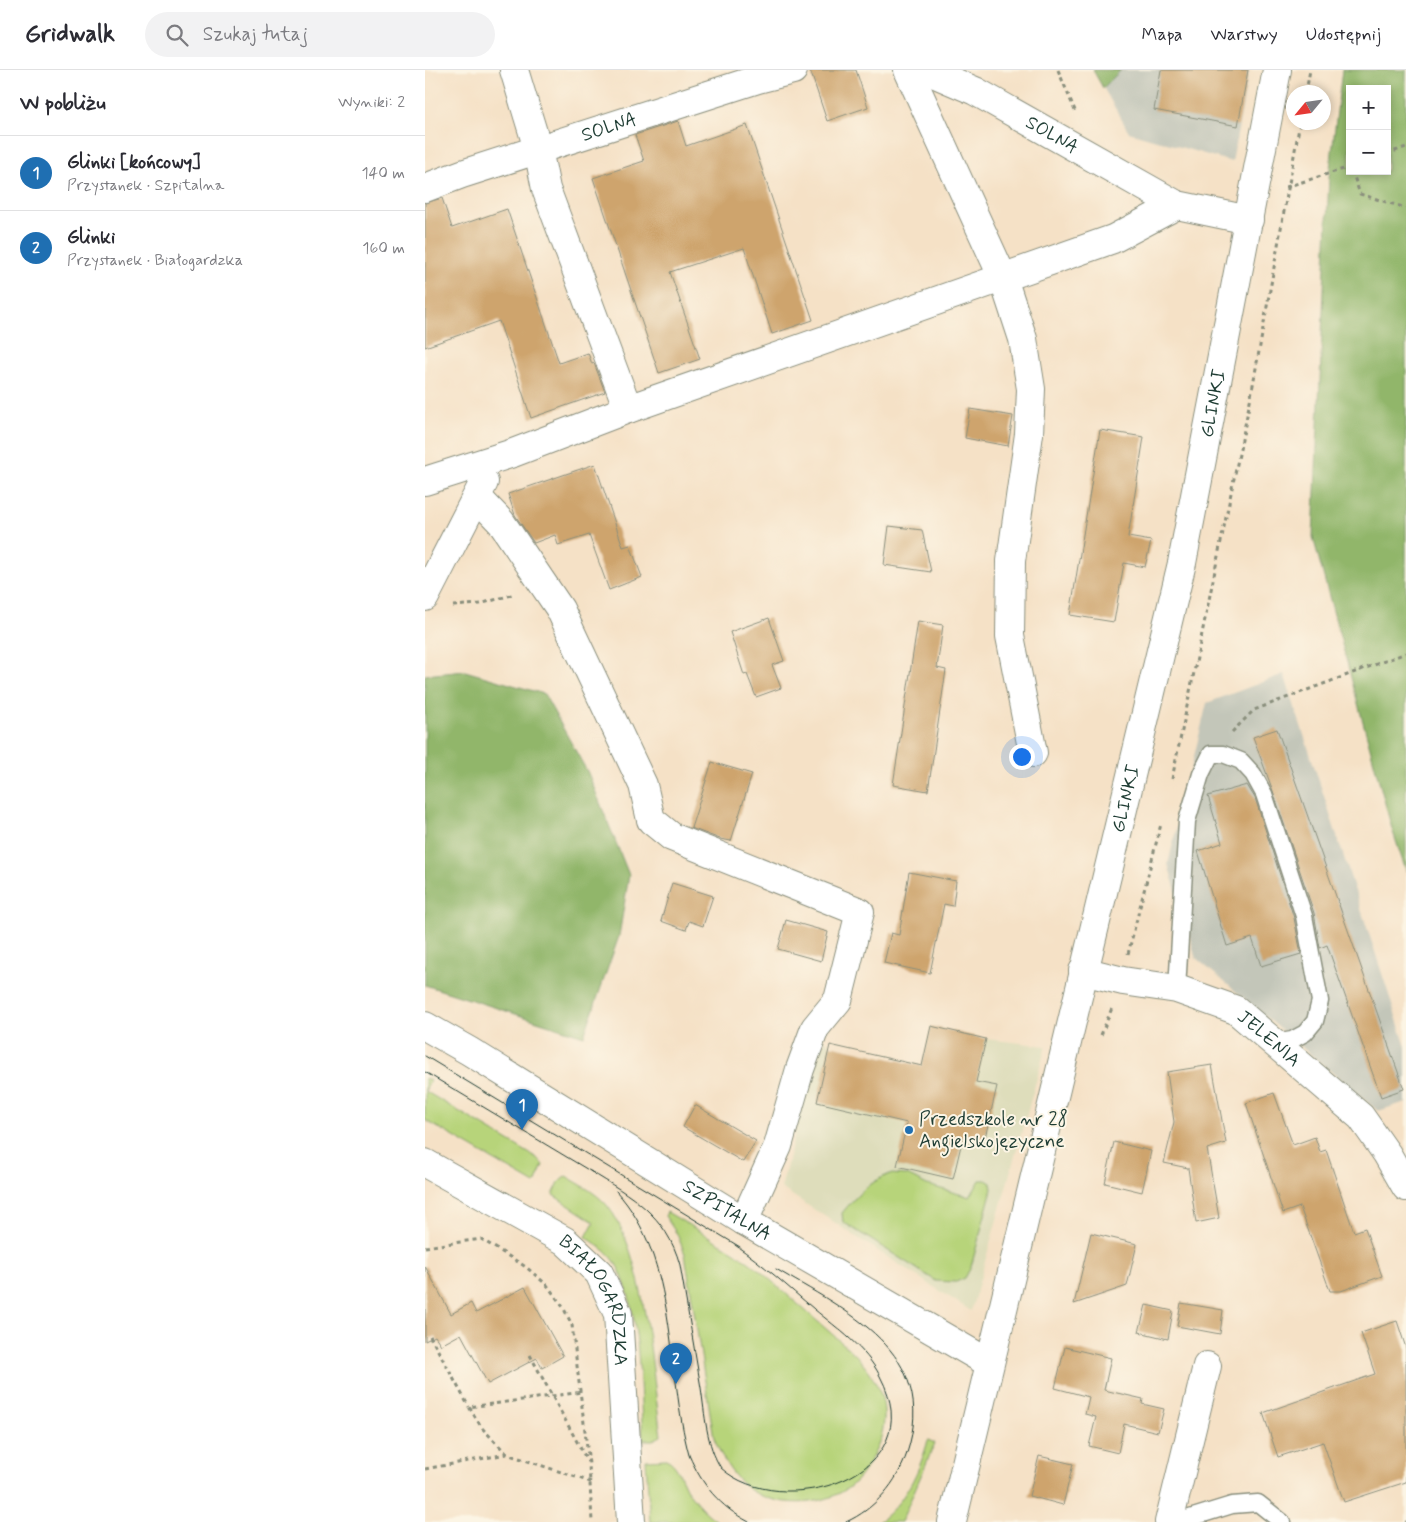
<!DOCTYPE html>
<html lang="pl">
<head>
<meta charset="utf-8">
<style>
  :root { --surface:#fff; --page:#f2f2f3; --text:#2b2b33; --muted:#7c7c81; --line:#e1e1e2; --accent:#1f6fb2 }
  body { margin:0; font-family:Mynerve,sans-serif; background:var(--page); color:var(--text) }
  .controls { position:absolute; right:15px; top:15px; display:grid; overflow:hidden; border-radius:0px; box-shadow:0 2px 8px #0003 }
  .controls button { width:45px; height:45px; display:grid; place-items:center; padding:0; border:0; border-bottom:1px solid var(--line); background:var(--surface); color:var(--text); font:25px sans-serif }
  .compass { position:absolute; left:861px; top:15px; width:45px; height:45px; border-radius:50%; background:var(--surface); box-shadow:0 2px 8px #0003; rotate:241deg }
  .you { position:absolute; left:596px; top:686px; width:18px; height:18px; margin:-12px; border:4px solid #fff; border-radius:50%; background:#1a73e8; box-shadow:0 0 0 8px #1a73e833 }
  .badge { display:grid; place-items:center; width:32px; height:32px; border-radius:50%; background:var(--accent); color:#fff; font-size:16px; font-weight:700 }
  .pin { position:absolute; translate:-50% -41px; filter:drop-shadow(0 1px 2px #0008) }
  .pin::after { content:''; position:absolute; top:26px; width:18px; height:15px; background:inherit; clip-path:polygon(0 0,100% 0,50% 100%) }
  .list { margin:0; padding:0; list-style:none }
  h2 { display:flex; justify-content:space-between; align-items:center; height:65px; margin:0; padding:0 20px; font-size:21px }
  h2 small { font-size:16px; font-weight:400; color:var(--muted) }
  .list li { display:grid; grid-template-columns:32px 1fr auto; gap:15px; align-items:center; box-sizing:border-box; height:75px; padding:0 20px; border-top:1px solid var(--line) }
  .list b { display:block; font-size:19px; white-space:nowrap }
  .list p { margin:0; font-size:16px; white-space:nowrap; color:var(--muted) }
  .list em { font-size:16px; font-style:normal; color:var(--muted) }
  .icon { flex:none; width:28px; height:28px; fill:none; stroke:currentColor; stroke-width:2; stroke-linecap:round; stroke-linejoin:round }
  .map { position:relative; flex:none; width:981px; height:1452px; overflow:hidden }
  header { display:flex; align-items:center; gap:30px; box-sizing:border-box; height:70px; padding:0 25px; background:var(--surface); border-bottom:1px solid var(--line) }
  header strong { font-size:24px }
  nav { display:flex; gap:28px; margin-inline-start:auto; font-size:18px }
  .search { width:350px; height:45px; background:var(--page); display:flex; align-items:center; gap:12px; box-sizing:border-box; padding:0 18px; border-radius:28px; color:var(--muted); font-size:19px }
  main { display:flex }
  aside { flex:1; background:var(--surface) }
  .map>svg:first-child { display:block }
  .built { fill:#deddbb }
  .industrial { fill:#c3c6b9 }
  .green { fill:#b7d47a; stroke:#6b8857 }
  .forest { fill:#91b66a; stroke:#587a4f; fill-rule:evenodd }
  .building { fill:#cea46d }
  .lines { fill:none; stroke-linecap:round; stroke-linejoin:round }
  .lane-casing { stroke:#8a8f7d; stroke-width:19 }
  .street-casing { stroke:#8a8f7d; stroke-width:30 }
  .secondary-casing { stroke:#8a8f7d; stroke-width:30 }
  .path { stroke:#8a8f7d; stroke-width:3; stroke-dasharray:4 4; stroke-linecap:butt }
  .lane { stroke:#fff; stroke-width:16 }
  .street { stroke:#fff; stroke-width:28 }
  .secondary { stroke:#fff; stroke-width:28 }
  .tram { stroke:#1f3d34; stroke-width:1 }
  .poi-dot { fill:#1f6fb2; stroke:#fcf5e5; stroke-width:2 }
  .labels { text-anchor:middle; dominant-baseline:central; stroke-width:4; stroke-linejoin:round; paint-order:stroke }
  .street-label { font-size:19px; fill:#1f3d34; stroke:#fcf5e5 }
  .poi-label { font-size:19px; fill:#1f3d34; stroke:#fcf5e5; text-anchor:start }
</style>
</head>
<body>
<header>
<strong>Gridwalk</strong>
<div class="search"><svg class="icon" aria-label="search" viewBox="0 0 24 24"><circle cx="10" cy="10" r="6"/><path d="M15 15l6 6"/></svg>Szukaj tutaj</div>
<nav><a>Mapa</a><a>Warstwy</a><a>Udostępnij</a></nav>
</header>
<main>
<aside>
<h2>W pobliżu<small>Wyniki: 2</small></h2>
<ul class="list">
<li><span class="badge">1</span><div><b>Glinki [końcowy]</b><p>Przystanek · Szpitalna</p></div><em>140 m</em></li>
<li><span class="badge">2</span><div><b>Glinki</b><p>Przystanek · Białogardzka</p></div><em>160 m</em></li>
</ul>
</aside>
<div class="map">
<svg width="981" height="1452" viewBox="0 0 981 1452">
  <rect width="100%" height="100%" fill="#fcf5e5"/>
  <filter id="ink" filterUnits="userSpaceOnUse"><feTurbulence type="fractalNoise" baseFrequency=".02" numOctaves="2"/><feDisplacementMap in="SourceGraphic" scale="10" xChannelSelector="R" yChannelSelector="G"/><feConvolveMatrix kernelMatrix="1 2 1 2 8 2 1 2 1" color-interpolation-filters="sRGB"/></filter>
  <filter id="wash" filterUnits="userSpaceOnUse"><feTurbulence type="fractalNoise" baseFrequency=".0096" numOctaves="4" result="noise"/><feDisplacementMap in="SourceGraphic" scale="20" xChannelSelector="R" yChannelSelector="G"/><feGaussianBlur stdDeviation="1.12" result="paint"/><feColorMatrix in="noise" values="0 0 0 0 0 0 0 0 0 0 0 0 0 0 0 0 0 1.4 0 .05"/><feComposite in="paint" operator="in"/></filter>
  <g filter="url(#wash)">
    <rect width="100%" height="100%" fill="#f5e1c6"/>
    <polygon class="built" points="506,956 561,969 621,976 546,1241 356,1118 386,1001 400,970 405,975 497,996"/>
    <g class="industrial">
      <polygon points="668,0 824,0 807,92 704,62"/>
      <polygon points="859,604 981,977 981,1032 953,1041 771,888 743,794 782,633"/>
    </g>
    <g class="green">
      <polygon points="0,1008 5,1010 0,1021 112,1088 118,1095 110,1114 0,1050"/>
      <path d="M465 1104 482 1105 502 1115 545 1127 555 1110H561L566 1113 567 1119 546 1197 540 1208 531 1212 511 1211 418 1152 417 1143C431 1126 444 1112 465 1104Z"/>
      <path d="M141 1106C154 1114 170 1122 181 1134 221 1181 227 1304 236 1366L228 1370H218C214 1316 217 1238 190 1192 183 1181 171 1174 161 1167L169 1152 128 1125 134 1112Z"/>
      <path d="M242 1142 310 1182 333 1199 432 1286C441 1298 451 1310 456 1325 462 1342 459 1364 451 1380 444 1393 438 1405 427 1415 400 1438 348 1439 320 1416 305 1403 296 1386 289 1368L260 1184 252 1164 240 1146Z"/>
      <path d="M503 1370 510 1373 476 1452H453C479 1434 495 1401 503 1370Z"/>
      <path d="M241 1389C254 1394 257 1414 265 1424 273 1435 282 1444 293 1452H225L221 1390Z"/>
    </g>
    <g class="forest">
      <polygon points="668,0 696,0 678,18"/>
      <path d="M917 0H981V801L967 759 888 467 904 107ZM925 19H962V101H925Z"/>
      <polygon points="40,601 119,624 163,703 204,805 194,866 159,966 0,915 0,605"/>
    </g>
    <g id="blocks">
      <g class="building">
        <polygon points="385,0 431,0 443,37 402,51"/>
        <polygon points="736,0 823,0 813,56 729,40"/>
        <polygon points="253,51 261,76 322,55 388,250 347,264 319,178 245,202 275,289 234,303 168,108 219,91 210,65"/>
        <polygon points="17,128 27,158 82,139 134,293 163,283 167,294 169,293 180,322 106,348 74,251 0,277 0,133"/>
        <polygon points="545,339 588,346 583,376 540,368"/>
        <polygon points="675,360 719,367 703,467 726,471 720,497 699,493 689,552 645,545"/>
        <polygon points="170,394 198,477 205,475 217,507 184,520 164,465 133,475 130,465 109,473 90,445 83,424"/>
        <polygon points="464,456 497,460 506,502 459,495"/>
        <polygon points="344,548 359,591 347,595 356,618 331,627 322,604 319,605 305,562"/>
        <polygon points="493,551 518,555 512,598 521,600 503,721 468,715"/>
        <polygon points="852,659 979,1019 956,1027 902,875 895,878 889,843 848,721 828,667"/>
        <polygon points="287,692 327,704 306,771 295,769 266,758"/>
        <polygon points="822,715 830,728 869,848 876,884 836,896 827,868 802,876 773,781 797,773 783,726"/>
        <polygon points="484,802 531,811 528,836 519,834 505,903 459,893 466,863 474,865"/>
        <polygon points="247,813 288,826 278,856 264,851 261,860 236,851"/>
        <polygon points="361,850 403,862 396,891 353,879"/>
        <polygon points="506,956 561,969 551,1012 572,1016 559,1072 538,1067 528,1109 472,1096 482,1053 392,1032 405,975 497,996"/>
        <polygon points="787,995 801,1073 782,1079 794,1148 771,1153 763,1098 739,1093 749,1052 742,1002"/>
        <polygon points="849,1023 868,1075 890,1067 895,1082 901,1080 929,1162 940,1158 957,1206 916,1221 905,1221 875,1137 858,1143 821,1033"/>
        <polygon points="270,1035 331,1071 318,1092 258,1057"/>
        <polygon points="689,1072 726,1081 717,1122 680,1113"/>
        <polygon points="666,1163 712,1174 702,1216 649,1234"/>
        <polygon points="0,1196 26,1244 46,1233 51,1243 100,1217 138,1286 117,1298 112,1288 63,1314 36,1264 16,1275 10,1266 0,1271"/>
        <polygon points="756,1233 798,1240 795,1264 752,1256"/>
        <polygon points="721,1235 748,1241 743,1269 714,1262"/>
        <polygon points="972,1251 981,1278 981,1412 919,1432 898,1372 853,1387 838,1343 950,1304 936,1263"/>
        <polygon points="640,1277 686,1288 679,1320 718,1329 717,1334 739,1339 733,1362 699,1354 693,1383 664,1376 671,1347 660,1344 664,1327 630,1318"/>
        <polygon points="614,1386 648,1394 638,1435 604,1426"/>
      </g>
    </g>
  </g>
  <g filter="url(#ink)">
    <use href="#blocks" fill-opacity="0" stroke="#8a8f7d" stroke-width="1"/>
    <g class="lines">
      <g class="lane-casing">
        <g id="lane">
          <polyline points="752,919 762,751 776,704 786,684 798,684 816,691 828,704 839,724 879,846 895,931 890,951 880,963 867,970 850,973"/>
          <polyline points="752,1452 807,1435 833,1433 857,1452"/>
        </g>
      </g>
      <g class="street-casing">
        <g id="street">
          <polyline points="89,0 113,79 121,119 203,339"/>
          <polyline points="483,0 578,208 598,269 606,319 604,364 586,491 585,566 608,683"/>
          <path id="s1" d="M501 0 550 21 752 135"/>
          <path id="s2" d="M0 118 37 104 333 9 368 0"/>
          <polyline points="0,411 88,383 203,339 688,169 752,135 824,150"/>
          <polyline points="52,427 76,452 135,539 218,715 226,750 247,767 435,842 413,930 390,958 375,999 353,1076 319,1151"/>
          <polyline points="0,527 59,412"/>
          <path id="s3" d="M658 901 698 911 752 919 811 940 936 1047 962 1084 981 1117"/>
          <path id="s4" d="M0 1093 140 1171 174 1203 193 1244 206 1452"/>
          <polyline points="744,1452 782,1296"/>
        </g>
      </g>
      <g class="secondary-casing">
        <g id="secondary">
          <path id="s5" d="M0 956 44 981 319 1151 564 1293"/>
          <path id="s6" d="M527 1452 757 493 852 0"/>
        </g>
      </g>
      <g class="path">
        <polyline points="633,0 651,43"/>
        <polyline points="881,22 885,0"/>
        <polyline points="962,84 981,77"/>
        <polyline points="927,101 935,124 981,138"/>
        <polyline points="861,117 925,97"/>
        <polyline points="28,536 55,534 90,524"/>
        <polyline points="807,662 829,640 981,583"/>
        <polyline points="747,709 826,326 875,52"/>
        <polyline points="703,884 736,754"/>
        <polyline points="676,965 687,938"/>
        <polyline points="0,1177 56,1169 101,1197 122,1215 138,1237 147,1255 164,1394 167,1452"/>
        <polyline points="5,1266 44,1337"/>
        <polyline points="105,1285 163,1392"/>
        <polyline points="82,1384 57,1358 44,1337 157,1322"/>
        <polyline points="0,1399 82,1384 166,1412"/>
        <polyline points="980,1452 981,1452"/>
      </g>
      <use href="#lane" class="lane"/>
      <use href="#street" class="street"/>
      <use href="#secondary" class="secondary"/>
      <g class="tram">
        <polyline points="0,986 315,1177"/>
        <polyline points="0,1002 170,1104"/>
        <path d="M165 1101C207 1127 241 1144 255 1195 262 1236 269 1277 276 1318 280 1344 281 1375 296 1398 356 1452 509 1407 455 1306 441 1278 413 1259 389 1239 363 1217 338 1194 310 1175"/>
        <path d="M191 1121C254 1189 241 1301 264 1385 277 1415 294 1436 324 1452"/>
        <path d="M351 1199C421 1241 515 1282 482 1383 472 1413 450 1439 421 1452"/>
      </g>
    </g>
  </g>
  <circle class="poi-dot" cx="484" cy="1060" r="5"/>
  <g class="labels">
    <g class="street-label">
      <text stroke="none"><textPath href="#s2" startOffset="194">SOLNA</textPath></text>
      <text stroke="none"><textPath href="#s1" startOffset="142">SOLNA</textPath></text>
      <text stroke="none"><textPath href="#s6" startOffset="1149">GLINKI</textPath></text>
      <text stroke="none"><textPath href="#s6" startOffset="744">GLINKI</textPath></text>
      <text stroke="none"><textPath href="#s3" startOffset="202">JELENIA</textPath></text>
      <text stroke="none"><textPath href="#s5" startOffset="354">SZPITALNA</textPath></text>
      <text stroke="none"><textPath href="#s4" startOffset="230">BIAŁOGARDZKA</textPath></text>
    </g>
    <g class="poi-label">
      <text x="494" y="1049">Przedszkole nr 28<tspan x="494" dy="22">Angielskojęzyczne</tspan></text>
    </g>
  </g>
</svg>
<div class="controls">
<button>+</button>
<button>−</button>
</div>
<svg class="compass" viewBox="-18 -18 36 36"><path d="M0-13l5 13h-10z" fill="#e53935"/><path d="M0 13l5-13h-10z" fill="#7c7c81"/></svg>
<div class="you"></div>
<div class="pin badge" style="left:97px;top:1060px">1</div>
<div class="pin badge" style="left:251px;top:1314px">2</div>
</div>
</main>
</body>
</html>
